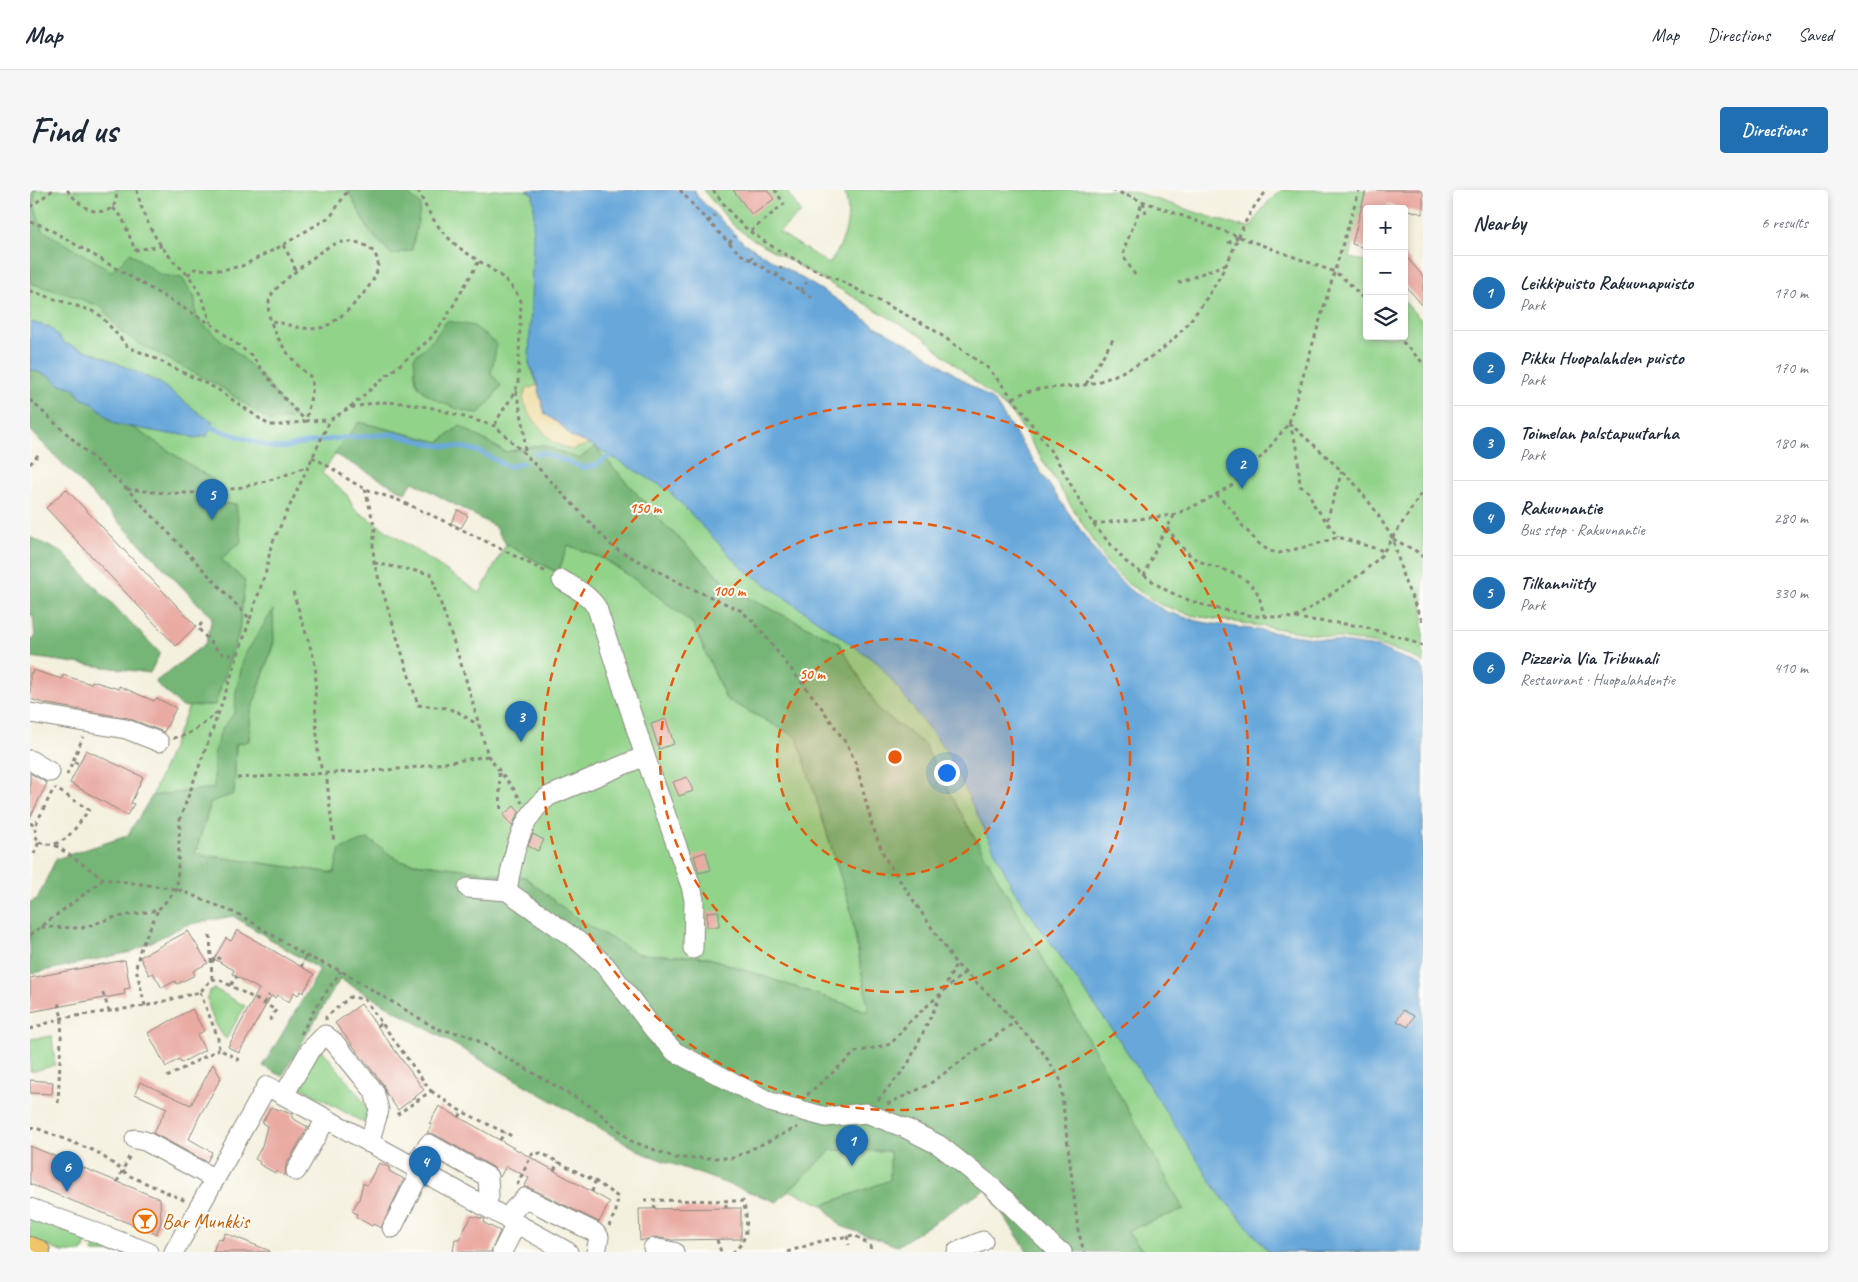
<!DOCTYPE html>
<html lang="en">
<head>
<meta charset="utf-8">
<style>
  :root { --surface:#fff; --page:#f6f6f7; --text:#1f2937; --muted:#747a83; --line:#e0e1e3; --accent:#1f6fb2 }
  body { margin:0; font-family:Caveat,sans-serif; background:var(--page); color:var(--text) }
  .controls { position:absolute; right:15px; top:15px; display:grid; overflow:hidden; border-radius:5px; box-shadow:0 2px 8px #0003 }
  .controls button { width:45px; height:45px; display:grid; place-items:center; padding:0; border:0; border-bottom:1px solid var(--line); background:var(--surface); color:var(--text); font:25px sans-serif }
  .you { position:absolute; left:916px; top:582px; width:18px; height:18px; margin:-12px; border:4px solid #fff; border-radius:50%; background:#1a73e8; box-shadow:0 0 0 8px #1a73e833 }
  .badge { display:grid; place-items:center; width:32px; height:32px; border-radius:50%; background:var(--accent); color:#fff; font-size:16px; font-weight:700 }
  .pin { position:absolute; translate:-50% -41px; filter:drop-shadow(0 1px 2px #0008) }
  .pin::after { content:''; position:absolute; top:26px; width:18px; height:15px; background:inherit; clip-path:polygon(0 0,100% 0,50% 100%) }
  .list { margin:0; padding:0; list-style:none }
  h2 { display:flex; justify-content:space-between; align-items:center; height:65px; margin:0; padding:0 20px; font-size:21px }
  h2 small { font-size:16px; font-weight:400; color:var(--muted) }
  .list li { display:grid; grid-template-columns:32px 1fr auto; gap:15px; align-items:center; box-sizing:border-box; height:75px; padding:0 20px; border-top:1px solid var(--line) }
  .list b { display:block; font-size:19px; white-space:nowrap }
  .list p { margin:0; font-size:16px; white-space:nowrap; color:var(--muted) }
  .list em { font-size:16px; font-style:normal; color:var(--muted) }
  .icon { flex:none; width:28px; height:28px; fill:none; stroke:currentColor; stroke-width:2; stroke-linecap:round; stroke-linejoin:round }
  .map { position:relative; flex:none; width:1393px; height:1062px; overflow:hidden; border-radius:5px }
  header { display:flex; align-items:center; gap:30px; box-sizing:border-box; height:70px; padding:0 25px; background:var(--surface); border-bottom:1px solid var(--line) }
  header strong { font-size:24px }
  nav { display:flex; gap:28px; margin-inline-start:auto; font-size:18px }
  .intro { display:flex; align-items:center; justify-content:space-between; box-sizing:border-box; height:120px; padding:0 30px }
  h1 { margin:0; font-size:35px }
  .button { padding:12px 22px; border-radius:5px; background:var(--accent); color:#fff; font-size:18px; font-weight:700 }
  main { display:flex; gap:30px; padding:0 30px }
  aside { flex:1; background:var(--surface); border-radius:5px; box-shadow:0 2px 8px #0003 }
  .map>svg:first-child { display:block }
  .green { fill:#92d38a; stroke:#577853 }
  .forest { fill:#75b576; stroke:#486849 }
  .sand { fill:#eeda9e; stroke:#857b5d }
  .water { fill:#68a7da; stroke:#42627b }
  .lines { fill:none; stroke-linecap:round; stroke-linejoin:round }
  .stream { stroke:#68a7da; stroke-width:5 }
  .building { fill:#e9aaa2 }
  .minor-casing { stroke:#88867d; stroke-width:21 }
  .major-casing { stroke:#88867d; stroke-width:26 }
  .path { stroke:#88867d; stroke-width:3; stroke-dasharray:4 4; stroke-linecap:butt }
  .minor { stroke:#fff; stroke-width:19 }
  .major { stroke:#f0c469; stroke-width:24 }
  .ring { fill:none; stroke:#e8590c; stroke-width:2.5; stroke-dasharray:9 6 }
  .labels { text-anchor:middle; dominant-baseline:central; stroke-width:4; stroke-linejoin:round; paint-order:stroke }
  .food-label { font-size:20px; fill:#c56008; stroke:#fdfcf7; text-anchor:start }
  .centre { fill:#e8590c; stroke:#fdfcf7; stroke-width:2.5 }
  .ring-label { font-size:15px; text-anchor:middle; font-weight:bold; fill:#e8590c; stroke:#fdfcf7; stroke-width:4; stroke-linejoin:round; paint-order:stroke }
</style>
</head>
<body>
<header>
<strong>Map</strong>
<nav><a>Map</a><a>Directions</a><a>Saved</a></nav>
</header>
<div class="intro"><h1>Find us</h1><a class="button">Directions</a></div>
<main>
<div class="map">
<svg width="1393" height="1062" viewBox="0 0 1393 1062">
  <rect width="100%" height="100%" fill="#fdfcf7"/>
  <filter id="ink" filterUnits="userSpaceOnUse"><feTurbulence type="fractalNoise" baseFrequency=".02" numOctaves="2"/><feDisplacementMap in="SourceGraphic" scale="10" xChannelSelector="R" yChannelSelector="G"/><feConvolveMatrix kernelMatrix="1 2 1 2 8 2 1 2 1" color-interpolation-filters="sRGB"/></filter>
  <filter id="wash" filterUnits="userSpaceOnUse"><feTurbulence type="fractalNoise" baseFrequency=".0096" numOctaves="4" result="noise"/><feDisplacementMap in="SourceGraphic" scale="20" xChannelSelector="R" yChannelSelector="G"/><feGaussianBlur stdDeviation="1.12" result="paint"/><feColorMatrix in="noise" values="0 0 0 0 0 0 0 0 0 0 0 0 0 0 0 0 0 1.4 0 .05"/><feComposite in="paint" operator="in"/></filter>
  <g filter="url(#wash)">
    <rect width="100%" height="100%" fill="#f4f0de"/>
    <g class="green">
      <polygon points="0,0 496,0 503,4 522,32 499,173 508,195 516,224 532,236 541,247 560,254 704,256 1350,1062 1114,1062 1097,1041 1153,1019 922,607 894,554 850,521 808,452 704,401 633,333 565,257 549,269 512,255 475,262 430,236 409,252 329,232 292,283 317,305 324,319 450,403 476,354 528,383 538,355 574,369 615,396 663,434 696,509 767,547 820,717 839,822 676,767 608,764 547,729 495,687 369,671 338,649 305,683 165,664 181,612 204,603 206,553 219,551 221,522 244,452 185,598 122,606 195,429 0,235"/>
      <path d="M673 0H756L771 22 749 42 799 74C815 52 823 27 814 0H1098L1205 35 1221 37C1229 23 1238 9 1252 0H1336L1320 68 1335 71 1337 74V146H1374V111L1393 132V473L1379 465 1342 453 1165 426 1131 415 1098 394 1077 373 984 225 893 147 719 47 703 35Z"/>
      <path d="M185 799 215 816 196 849C187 840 174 814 179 801Z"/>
      <polygon points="22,846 25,875 5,881 0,881 0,849"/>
      <polygon points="287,860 293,861 328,904 342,925 336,934 267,895"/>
      <polygon points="801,960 860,961 861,990 793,1015 759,1000"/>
      <polygon points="0,1027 58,1050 52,1062 33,1062 0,1050"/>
      <polygon points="65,1052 90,1062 62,1062"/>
    </g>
    <g class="forest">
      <path d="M0 0H6L4 13 12 40 82 81 100 63 131 85 152 88 165 108 166 128C187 148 211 164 231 186 243 200 252 215 266 228L240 231 189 196 110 154 90 141 73 118 40 105 0 93Z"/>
      <polygon points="318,0 373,0 391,15 382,60 362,65 339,41"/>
      <path d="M417 131 444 136 467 154 461 184 471 195 462 209 449 223C433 223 391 208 386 191 384 184 385 175 384 167L403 150Z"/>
      <polygon points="0,179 22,187 29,194 44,198 47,204 71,218 79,230 86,234 104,238 185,291 176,313 206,314 211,352 191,369 215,391 209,442 185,515 152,517 125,492 176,453 182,428 0,240"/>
      <polygon points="329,232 409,252 430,236 475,262 512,255 549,269 565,257 633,333 704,401 808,452 850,521 894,554 922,607 1154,1019 1097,1041 1114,1062 998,1062 956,999 867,1056 811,1036 793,1015 860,990 860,961 801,960 747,1012 615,964 310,789 252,886 233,876 290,780 203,726 156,735 101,762 0,784 0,712 7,709 26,669 97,646 122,606 184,598 184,563 191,540 205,522 206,502 214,466 243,420 244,451 221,522 219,551 206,554 204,604 181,612 165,664 304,683 310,659 338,649 370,671 495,687 547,729 608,764 676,767 839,822 820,717 767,547 696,509 663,434 615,396 574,369 538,355 528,383 476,354 464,336 383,292 375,303 304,264"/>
      <polygon points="0,347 33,363 130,463 120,483 0,467 0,450 5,449 3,425 0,425"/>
    </g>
    <polygon class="sand" points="508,195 509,203 516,224 532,236 541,247 560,254 541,260 522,252 499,224 493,209 496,199"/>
    <g class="water">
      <polygon points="496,0 665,0 667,6 714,53 803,107 845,136 888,159 964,211 1024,302 1075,375 1100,400 1137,422 1171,432 1347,457 1385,473 1393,478 1393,1062 1239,1062 1190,1005 1090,851 983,699 917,562 849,474 711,377 638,300 560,254 541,247 532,236 515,224 509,203 508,195 499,173 504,16 503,4"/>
      <path d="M0 132 20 137 34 153 67 164 130 193 173 226 183 231 177 246 164 248 153 244H139L86 234C74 227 67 211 52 209L44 198 29 194 22 187 0 179Z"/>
    </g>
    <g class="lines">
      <g class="stream">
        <polyline points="180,237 240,257 254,258 269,254 302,249 363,244 405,255 436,258 453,263 478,277 493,273"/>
        <polyline points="506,264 513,263 555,278 566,275 580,266"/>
      </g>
    </g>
    <g id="blocks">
      <g class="building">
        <polygon points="703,0 737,0 744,9 722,25"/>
        <polygon points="1336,0 1393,0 1393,24 1357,14 1356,19 1337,19 1337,50 1335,58 1322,54"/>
        <polygon points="1374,64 1393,86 1393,116 1374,94"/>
        <polygon points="36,299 166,436 146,456 16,318"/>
        <polygon points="428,320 438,326 431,338 421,333"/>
        <polygon points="3,480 32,489 33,485 61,494 62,491 89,499 89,496 124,511 126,508 146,518 134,542 98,528 17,514 0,509 0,483 2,483"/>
        <polygon points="636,529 644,554 629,559 621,534"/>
        <polygon points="56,560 113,587 101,613 104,614 97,625 40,593"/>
        <polygon points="0,583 17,593 0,628"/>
        <polygon points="657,587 663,601 649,606 643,592"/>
        <polygon points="484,616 489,622 482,636 473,625"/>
        <polygon points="503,644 514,650 508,661 498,656"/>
        <polygon points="676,662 681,680 669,683 664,666"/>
        <polygon points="689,721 689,737 677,737 677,722"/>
        <polygon points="207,740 284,784 273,803 271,801 268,805 264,802 259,812 247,805 245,808 241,806 209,863 198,857 229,799 202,784 204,780 184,769 196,748 201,751"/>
        <polygon points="158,741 178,773 163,781 165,785 147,794 145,791 132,798 123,783 119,785 110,767"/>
        <polygon points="95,770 100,798 94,799 95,804 0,822 0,788"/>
        <polygon points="331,814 394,900 368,920 356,903 353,894 305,833"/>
        <polygon points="162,819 174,841 167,845 175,860 151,873 149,869 136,877 118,843"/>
        <polygon points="1373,820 1384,826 1378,837 1367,831"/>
        <polygon points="183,874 191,888 169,927 159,949 182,962 177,972 123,943 137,918 105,904 110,892 161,915"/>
        <polygon points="0,890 23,892 22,904 0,903"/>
        <polygon points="409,916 580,1012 569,1032 500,998 494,997 499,988 476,976 470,987 463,977 404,944 397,943 402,935 399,934"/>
        <polygon points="241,917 262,924 262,928 278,937 256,975 255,986 246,981 245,983 229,974 230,972 225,969 232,956 237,936 232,933"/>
        <polygon points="0,956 130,1009 131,1033 126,1044 0,994"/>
        <polygon points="349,973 359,977 359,981 374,989 351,1038 343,1034 342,1036 326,1027 327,1024 322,1021 329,1009 333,993 337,995"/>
        <polygon points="711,1018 711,1049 642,1050 625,1047 610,1051 609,1019"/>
        <polygon points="442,1026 455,1029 454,1033 470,1041 461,1062 423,1062 425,1049 429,1049"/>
        <polygon points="195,1043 240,1061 240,1062 183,1062 188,1048 192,1050"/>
      </g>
    </g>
  </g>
  <g filter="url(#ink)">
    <use href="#blocks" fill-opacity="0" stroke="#88867d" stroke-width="1"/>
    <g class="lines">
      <g class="minor-casing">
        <g id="minor">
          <path d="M532 390C545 398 559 405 567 418L615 566 661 696 664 710 663 759"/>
          <polyline points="0,523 96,539 129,552"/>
          <polyline points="0,570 20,582"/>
          <polyline points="438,698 477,701 548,751 575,775 625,841 645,862 740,912 796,927 836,923 875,938 909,955 961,996 1027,1060 1032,1062"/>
          <path d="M477 701C483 666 489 628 519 606L615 566"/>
          <polyline points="254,905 280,860 295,845 304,852 344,901 349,920 339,953"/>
          <polyline points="105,949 115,951 185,989"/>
          <polyline points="383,977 399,954 458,987 459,1006 454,1016"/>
          <polyline points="266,981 296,929"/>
          <polyline points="0,1018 118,1062"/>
          <polyline points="478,1030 484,1019 495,1008 564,1042 569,1047 566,1062"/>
          <polyline points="362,1038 391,981"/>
          <polyline points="623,1058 644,1062"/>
          <polyline points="144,1062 237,896 538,1062"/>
          <polyline points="472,1062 486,1034"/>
          <polyline points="927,1062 953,1051"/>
        </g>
      </g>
      <g class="major-casing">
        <polyline id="major" points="0,1059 8,1062"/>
      </g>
      <g class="path">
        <path d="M37 0C50 15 62 28 83 18L86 10 87 0"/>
        <path d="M107 0C111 22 125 51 141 68 146 74 152 79 157 84 169 98 175 116 181 133"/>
        <path d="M388 0C398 23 410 43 431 59 453 75 478 85 491 111L488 193C484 209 470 220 465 236"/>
        <polyline points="650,0 669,22 709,63 783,108"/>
        <path d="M683 0C691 10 699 21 707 30 727 51 782 80 809 90L901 138 958 178 983 208 1027 270 1063 334 1095 371 1132 398 1150 407 1179 417 1224 426 1265 428 1331 436 1376 449 1393 456"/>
        <polyline points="1082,0 1305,82 1318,92 1337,113"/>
        <polyline points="1113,12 1116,23"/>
        <polyline points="0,17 23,0"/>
        <polyline points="83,18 92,27 105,60 132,56"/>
        <polyline points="0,32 14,36 181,134 221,165 255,209 276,231 299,230"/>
        <polyline points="678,32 685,25"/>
        <polyline points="721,41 754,14 745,0"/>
        <polyline points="699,53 705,46"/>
        <polyline points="1198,53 1208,47"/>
        <polyline points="253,55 264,74 265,82"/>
        <polyline points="720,70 725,63"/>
        <polyline points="158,85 163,79 191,80 212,76 253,55 301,26 318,0"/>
        <polyline points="1105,85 1094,67 1094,59 1113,11"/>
        <polyline points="746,86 751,77"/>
        <polyline points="1148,93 1196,74"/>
        <path d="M0 101 62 121 71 126 98 157 122 167 187 199 239 235H254L276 231 283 196 280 186C262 174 229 129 241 106 248 93 277 73 289 63 296 58 304 53 313 52 327 50 346 56 348 73 351 91 308 135 290 138 275 141 257 134 242 131"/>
        <polyline points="771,101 777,92"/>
        <polyline points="1367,146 1393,173"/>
        <polyline points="1056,194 1085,146"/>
        <polyline points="486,201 494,237 495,264"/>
        <path d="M983 208C1005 195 1029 199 1054 195 1075 192 1108 175 1127 163 1155 143 1182 103 1197 73 1210 46 1216 22 1238 0"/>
        <polyline points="0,210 97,299 220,429 190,519 150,629 147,699 128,720 82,728 52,738 11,737"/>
        <polyline points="320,217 400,149 416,128 449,71"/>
        <polyline points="1259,233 1294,264 1325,294 1345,320 1363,349 1374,390 1393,433"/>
        <polyline points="1259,233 1267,257 1270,296 1279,302 1284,315 1308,347"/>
        <path d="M282 267C301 276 316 290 334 298 346 304 359 306 370 311 420 333 470 358 518 383"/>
        <polyline points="0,274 9,264"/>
        <path d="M97 299C116 301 135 304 154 303 197 303 238 293 278 276"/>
        <polyline points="335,299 345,339 343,355 344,373 388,515 416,518 428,522 448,535"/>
        <polyline points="1186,304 1203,321 1211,334 1228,353 1239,361 1249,363 1287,354 1308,347 1354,361"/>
        <polyline points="1297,330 1312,281"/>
        <polyline points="1063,334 1144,325 1175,311 1202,295 1234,264 1259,233 1329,0"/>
        <path d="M1137 338C1146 349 1155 364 1169 371 1188 380 1218 383 1228 404 1231 411 1232 419 1234 426"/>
        <polyline points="1363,349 1386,361 1393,367"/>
        <polyline points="344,373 401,384 434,483 458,566 486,602 492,613"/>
        <polyline points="1114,386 1130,349 1144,326"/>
        <polyline points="263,402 284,469 286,483 285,512 288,562 292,582"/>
        <polyline points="1265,428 1331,384 1350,367 1393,301"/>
        <polyline points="220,429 236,381 241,356 300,230 319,218 348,212 375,213 403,218 465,236 495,264 584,358 656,396 710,420 724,432 791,517 818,556 827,577 842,635 855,668 926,774 965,810 1014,864 1030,889 1048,1040 1054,1062"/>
        <polyline points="172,433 168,438 190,463 207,466"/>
        <path d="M143 548C156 548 179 531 188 521"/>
        <polyline points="44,572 49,574"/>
        <polyline points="296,582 304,653"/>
        <polyline points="469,583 471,623"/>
        <polyline points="37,585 53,547"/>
        <polyline points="207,588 357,580 388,577 458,566"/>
        <polyline points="0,633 5,636 24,598"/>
        <path d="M9 652C34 662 45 637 59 620L25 598"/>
        <polyline points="25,655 74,689"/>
        <polyline points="4,664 9,652 6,647 5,636"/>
        <polyline points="0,745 74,689 147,699 212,726 276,766 311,781 407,839 438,845 565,919 601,951 646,968 703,968 768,937"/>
        <polyline points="180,745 182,789"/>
        <polyline points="182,772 186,767 190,769"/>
        <polyline points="271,777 276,766"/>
        <polyline points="201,795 207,786"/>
        <polyline points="170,802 188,848 189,859 213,872"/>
        <polyline points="73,803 79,821"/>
        <polyline points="234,813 239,805"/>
        <polyline points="115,816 106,778 110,760 128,720"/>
        <polyline points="296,830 296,827 320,807 334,809 340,817 401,901 368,924 366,921"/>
        <polyline points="347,836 352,833"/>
        <polyline points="0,839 32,828 115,816 170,802 182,789 190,790 246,820 238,833"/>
        <polyline points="271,844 287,815 311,781"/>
        <polyline points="137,887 189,859"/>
        <polyline points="401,901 429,920 482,946"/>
        <polyline points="777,905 826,862 861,854 878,833 935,782"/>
        <polyline points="848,910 877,876 926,774"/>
        <polyline points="28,913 32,828 28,812"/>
        <polyline points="857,914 898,895 985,832"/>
        <polyline points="429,927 433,921"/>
        <polyline points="0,937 6,938 67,962 100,986 156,1011"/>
        <polyline points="470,950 475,942"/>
        <polyline points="524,980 529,972"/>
        <polyline points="87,992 101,963"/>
        <polyline points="487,995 502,964 511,963 565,991 588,1007 586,1021 579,1036"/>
        <polyline points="562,1002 565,991"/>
        <path d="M614 1010 713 1011C718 1029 720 1050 703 1062"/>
        <polyline points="696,1018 696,1011"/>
        <polyline points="624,1019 626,1011"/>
        <polyline points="817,1046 819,1055"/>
        <polyline points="687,1050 691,1062"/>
        <polyline points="757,1062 788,1052 824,1045 840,1055 841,1062"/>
      </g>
      <use href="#minor" class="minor"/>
      <use href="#major" class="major"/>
    </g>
  </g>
  <circle cx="865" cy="567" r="118" fill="#e8590c" fill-opacity=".12"/>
  <g class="ring">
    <circle cx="865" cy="567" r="118"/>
    <circle cx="865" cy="567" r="235"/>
    <circle cx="865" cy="567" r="353"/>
  </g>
  <defs>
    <g id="bar-ring" transform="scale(1.25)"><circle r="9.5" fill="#fdfcf7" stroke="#e8710a" stroke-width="1.5"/><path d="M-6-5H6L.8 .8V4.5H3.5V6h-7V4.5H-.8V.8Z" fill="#e8710a"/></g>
  </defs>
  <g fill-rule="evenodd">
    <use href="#bar-ring" x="115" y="1031"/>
  </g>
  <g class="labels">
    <g class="food-label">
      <text x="132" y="1031">Bar Munkkis</text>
    </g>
  </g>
  <circle cx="865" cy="567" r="8" class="centre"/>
  <g class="ring-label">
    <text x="615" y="323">150 m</text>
    <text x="699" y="406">100 m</text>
    <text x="782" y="489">50 m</text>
  </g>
</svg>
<div class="controls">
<button>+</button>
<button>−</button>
<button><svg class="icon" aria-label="layers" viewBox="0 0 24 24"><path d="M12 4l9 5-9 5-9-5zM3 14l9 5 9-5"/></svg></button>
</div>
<div class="you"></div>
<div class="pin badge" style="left:822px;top:976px">1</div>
<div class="pin badge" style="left:1212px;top:299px">2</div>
<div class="pin badge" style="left:491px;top:552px">3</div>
<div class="pin badge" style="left:395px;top:997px">4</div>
<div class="pin badge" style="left:182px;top:330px">5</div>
<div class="pin badge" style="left:37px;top:1002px">6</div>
</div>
<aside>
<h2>Nearby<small>6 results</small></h2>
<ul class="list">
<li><span class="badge">1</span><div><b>Leikkipuisto Rakuunapuisto</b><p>Park</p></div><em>170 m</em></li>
<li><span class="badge">2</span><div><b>Pikku Huopalahden puisto</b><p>Park</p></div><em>170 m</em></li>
<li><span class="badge">3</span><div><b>Toimelan palstapuutarha</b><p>Park</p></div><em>180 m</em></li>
<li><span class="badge">4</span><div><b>Rakuunantie</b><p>Bus stop · Rakuunantie</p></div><em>280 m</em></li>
<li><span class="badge">5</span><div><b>Tilkanniitty</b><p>Park</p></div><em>330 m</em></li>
<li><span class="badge">6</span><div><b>Pizzeria Via Tribunali</b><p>Restaurant · Huopalahdentie</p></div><em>410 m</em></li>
</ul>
</aside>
</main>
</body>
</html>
